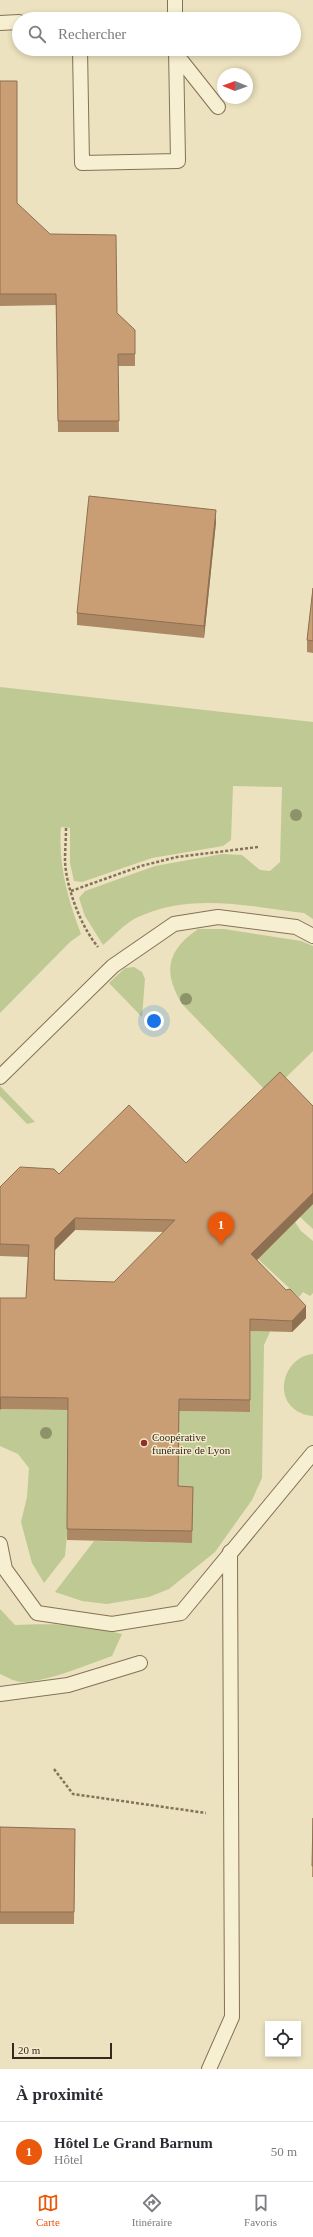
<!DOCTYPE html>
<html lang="fr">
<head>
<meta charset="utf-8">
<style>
  :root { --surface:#fff; --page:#f7f7f7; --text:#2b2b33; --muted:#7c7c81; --line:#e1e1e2; --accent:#ea580c }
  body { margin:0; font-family:"Times New Roman",serif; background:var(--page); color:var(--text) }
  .controls { position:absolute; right:12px; bottom:12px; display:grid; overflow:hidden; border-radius:0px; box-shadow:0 2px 6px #0003 }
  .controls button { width:36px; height:36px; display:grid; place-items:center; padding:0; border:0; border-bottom:1px solid var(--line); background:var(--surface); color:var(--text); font:20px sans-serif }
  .compass { position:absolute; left:217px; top:68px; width:36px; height:36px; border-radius:50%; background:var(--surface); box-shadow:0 2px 6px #0003; rotate:271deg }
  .scale { position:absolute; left:12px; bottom:10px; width:100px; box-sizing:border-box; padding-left:4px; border:2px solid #34291c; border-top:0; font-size:11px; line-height:14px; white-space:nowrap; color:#34291c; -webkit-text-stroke:3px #f4ebce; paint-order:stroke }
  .you { position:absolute; left:154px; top:1021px; width:14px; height:14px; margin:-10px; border:3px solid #fff; border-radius:50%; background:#1a73e8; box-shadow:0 0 0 6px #1a73e833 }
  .badge { display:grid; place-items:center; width:26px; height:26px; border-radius:50%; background:var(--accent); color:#fff; font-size:13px; font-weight:700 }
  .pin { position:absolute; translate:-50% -33px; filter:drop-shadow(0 1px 2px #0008) }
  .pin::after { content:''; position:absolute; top:21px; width:14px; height:12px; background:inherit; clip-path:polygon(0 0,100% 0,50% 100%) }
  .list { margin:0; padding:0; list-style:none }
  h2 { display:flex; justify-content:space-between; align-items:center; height:52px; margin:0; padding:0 16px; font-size:17px }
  h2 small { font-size:13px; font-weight:400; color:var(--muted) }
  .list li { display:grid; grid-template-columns:26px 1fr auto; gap:12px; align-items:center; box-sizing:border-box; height:60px; padding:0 16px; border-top:1px solid var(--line) }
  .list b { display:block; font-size:15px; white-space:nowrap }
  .list p { margin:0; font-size:13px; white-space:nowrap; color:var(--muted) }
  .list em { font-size:13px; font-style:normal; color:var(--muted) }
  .icon { flex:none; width:22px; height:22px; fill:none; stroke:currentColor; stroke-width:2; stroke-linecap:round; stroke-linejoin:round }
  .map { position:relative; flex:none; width:313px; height:2069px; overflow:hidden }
  .search { position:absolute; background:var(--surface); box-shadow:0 2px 6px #0003; left:12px; right:12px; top:12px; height:44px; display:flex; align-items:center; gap:10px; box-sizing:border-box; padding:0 14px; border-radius:22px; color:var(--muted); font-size:15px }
  .sheet { height:112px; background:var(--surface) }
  nav { display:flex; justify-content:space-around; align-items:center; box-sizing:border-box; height:56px; border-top:1px solid var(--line); background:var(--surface); font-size:11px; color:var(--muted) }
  nav a { display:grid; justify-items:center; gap:2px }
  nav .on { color:var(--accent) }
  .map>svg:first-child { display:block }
  .green { fill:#bfc993 }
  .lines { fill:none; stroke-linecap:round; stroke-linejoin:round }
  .lane-casing { stroke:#847258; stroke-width:16 }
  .path { stroke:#847258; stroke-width:2.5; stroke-dasharray:3 2; stroke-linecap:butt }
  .lane { stroke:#f7efd1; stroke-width:14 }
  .tree { fill:#8e9269 }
  .wall { fill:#ad8865; fill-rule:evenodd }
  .shaded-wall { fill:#8d6f52 }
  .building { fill:#c99e75; stroke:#8d6f52; fill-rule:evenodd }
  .poi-dot { fill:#91302a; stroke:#f4ebce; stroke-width:1.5 }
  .labels { text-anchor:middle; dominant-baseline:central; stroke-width:3; stroke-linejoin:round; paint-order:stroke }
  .poi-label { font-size:11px; fill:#34291c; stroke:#f4ebce; text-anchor:start }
</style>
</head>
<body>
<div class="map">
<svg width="313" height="2069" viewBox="0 0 313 2069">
  <rect width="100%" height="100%" fill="#ece2bf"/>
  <g class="green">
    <path d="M0 687 313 722V919L304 913C248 906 189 892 136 918 124 924 113 937 103 945L85 916 79 898 85 891 155 866 222 854 242 855 260 870 270 871 280 862 282 787 233 786 231 840 223 846 152 858 82 882 74 881 70 863V828L61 827C58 865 68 899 81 934L70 942 0 1013Z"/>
    <path d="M198 929H224L301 941 313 946V1051L269 1094 182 1004C163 972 166 951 198 929Z"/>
    <polygon points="134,967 142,972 145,979 142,1017 109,983 125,968"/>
    <polygon points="0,1086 35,1122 27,1124 0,1096"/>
    <polygon points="313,1204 313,1229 300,1217"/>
    <polygon points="295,1222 301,1231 313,1241 313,1293 310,1296 303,1292 299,1297 258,1259"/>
    <polygon points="251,1317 270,1332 264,1345 262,1478 252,1500 215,1552 169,1589 149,1597 107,1604 82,1601 55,1592 94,1541 192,1543 178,1498 179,1411 249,1412"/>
    <path d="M313 1354V1416C309 1415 304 1415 301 1413 272 1400 283 1357 313 1354Z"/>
    <polygon points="0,1409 68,1410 67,1535 65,1556 44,1583 32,1563 21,1522 27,1497 29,1468 18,1454 0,1446"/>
    <path d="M0 1609 15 1625C54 1623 83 1624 122 1634L112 1656C86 1665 50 1681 23 1682 15 1682 7 1677 0 1674Z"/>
  </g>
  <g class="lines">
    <g class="lane-casing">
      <g id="lane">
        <polyline points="175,0 175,19"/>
        <polyline points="0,23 19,22"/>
        <polyline points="80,49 82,163 178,161 176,49"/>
        <polyline points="176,54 218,107"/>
        <polyline points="0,1077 113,966 174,924 218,917 296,927 313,936"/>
        <polyline points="0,1544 5,1569 37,1613 112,1624 181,1613 313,1453"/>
        <polyline points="0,1694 68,1685 140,1663"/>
        <polyline points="209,2069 232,2017 230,1552"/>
      </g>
    </g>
    <g class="path">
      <path d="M66 828C66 839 65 850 65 861 66 887 81 927 98 947"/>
      <polyline points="71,891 141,866 177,857 258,847"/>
      <polyline points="54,1769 73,1794 206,1813"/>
    </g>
    <use href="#lane" class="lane"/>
  </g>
  <g class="tree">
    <circle cx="296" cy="815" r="6"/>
    <circle cx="186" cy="999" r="6"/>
    <circle cx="46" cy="1433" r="6"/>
  </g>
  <g class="wall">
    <polygon points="0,81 17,203 117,313 135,330 135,366 118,366 119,432 58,432 56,305 0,306"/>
    <polygon points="216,522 204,638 77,625 77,613"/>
    <polygon points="313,588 313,653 307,652 307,640"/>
    <path d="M313 1106V1204L257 1260 306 1318 292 1332 250 1331V1412L179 1411 178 1486 193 1487 192 1543 67 1540 68 1410 1 1409 0 1298H26L28 1257 0 1256V1187L59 1174 186 1163ZM75 1230 164 1232 114 1282 55 1280V1250Z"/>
    <polygon points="313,1818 313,1877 312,1877"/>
    <polygon points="0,1827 75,1829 74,1924 0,1924"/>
  </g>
  <g class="shaded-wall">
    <polygon points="216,510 216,522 204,638 204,626"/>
    <polygon points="313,1193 313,1204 251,1266 251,1254"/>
    <polygon points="75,1218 75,1230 55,1250 55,1238"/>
    <polygon points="306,1306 306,1318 292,1332 292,1321"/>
    <polygon points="1,1397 1,1409 0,1410 0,1398"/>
  </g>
  <g class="building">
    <polygon points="0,81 17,81 17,203 50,234 116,235 117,313 135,330 135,354 118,354 119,421 58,421 56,294 0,294"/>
    <polygon points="89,496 216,510 204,626 77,613"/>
    <polygon points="313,588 313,641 307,640"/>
    <path d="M280 1072 313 1106V1193L251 1254 286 1290 290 1289 306 1306 292 1321 250 1319V1400L179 1399 178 1486 193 1487 192 1531 67 1529 68 1398 1 1397 0 1398V1298H26L29 1245 0 1244V1187L20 1167 54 1169 59 1174 129 1105 186 1163ZM75 1218 175 1220 114 1282 54 1280 55 1238Z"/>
    <polygon points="313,1818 313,1866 312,1866"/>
    <polygon points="0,1827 75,1829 74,1912 0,1912"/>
  </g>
  <circle class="poi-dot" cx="144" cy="1443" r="4"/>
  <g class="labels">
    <g class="poi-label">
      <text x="152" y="1437">Coopérative<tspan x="152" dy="13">funéraire de Lyon</tspan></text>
    </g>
  </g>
</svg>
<div class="controls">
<button><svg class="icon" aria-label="locate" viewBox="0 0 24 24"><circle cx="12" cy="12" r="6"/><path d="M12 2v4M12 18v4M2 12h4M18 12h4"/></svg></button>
</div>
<svg class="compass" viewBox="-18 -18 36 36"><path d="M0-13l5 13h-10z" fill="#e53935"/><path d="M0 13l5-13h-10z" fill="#7c7c81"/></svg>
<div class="scale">20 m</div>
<div class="you"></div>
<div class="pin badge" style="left:221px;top:1245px">1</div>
<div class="search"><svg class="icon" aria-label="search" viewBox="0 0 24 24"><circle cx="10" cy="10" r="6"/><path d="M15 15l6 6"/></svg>Rechercher</div>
</div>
<section class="sheet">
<h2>À proximité<small></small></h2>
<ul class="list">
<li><span class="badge">1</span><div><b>Hôtel Le Grand Barnum</b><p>Hôtel</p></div><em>50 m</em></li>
</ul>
</section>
<nav>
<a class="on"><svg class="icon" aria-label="map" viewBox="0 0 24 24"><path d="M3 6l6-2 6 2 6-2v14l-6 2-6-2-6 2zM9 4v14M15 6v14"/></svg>Carte</a>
<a><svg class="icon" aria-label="directions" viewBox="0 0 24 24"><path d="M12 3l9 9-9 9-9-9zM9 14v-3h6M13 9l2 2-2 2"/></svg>Itinéraire</a>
<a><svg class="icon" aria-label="saved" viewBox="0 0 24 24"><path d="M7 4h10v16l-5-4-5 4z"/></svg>Favoris</a>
</nav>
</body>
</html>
